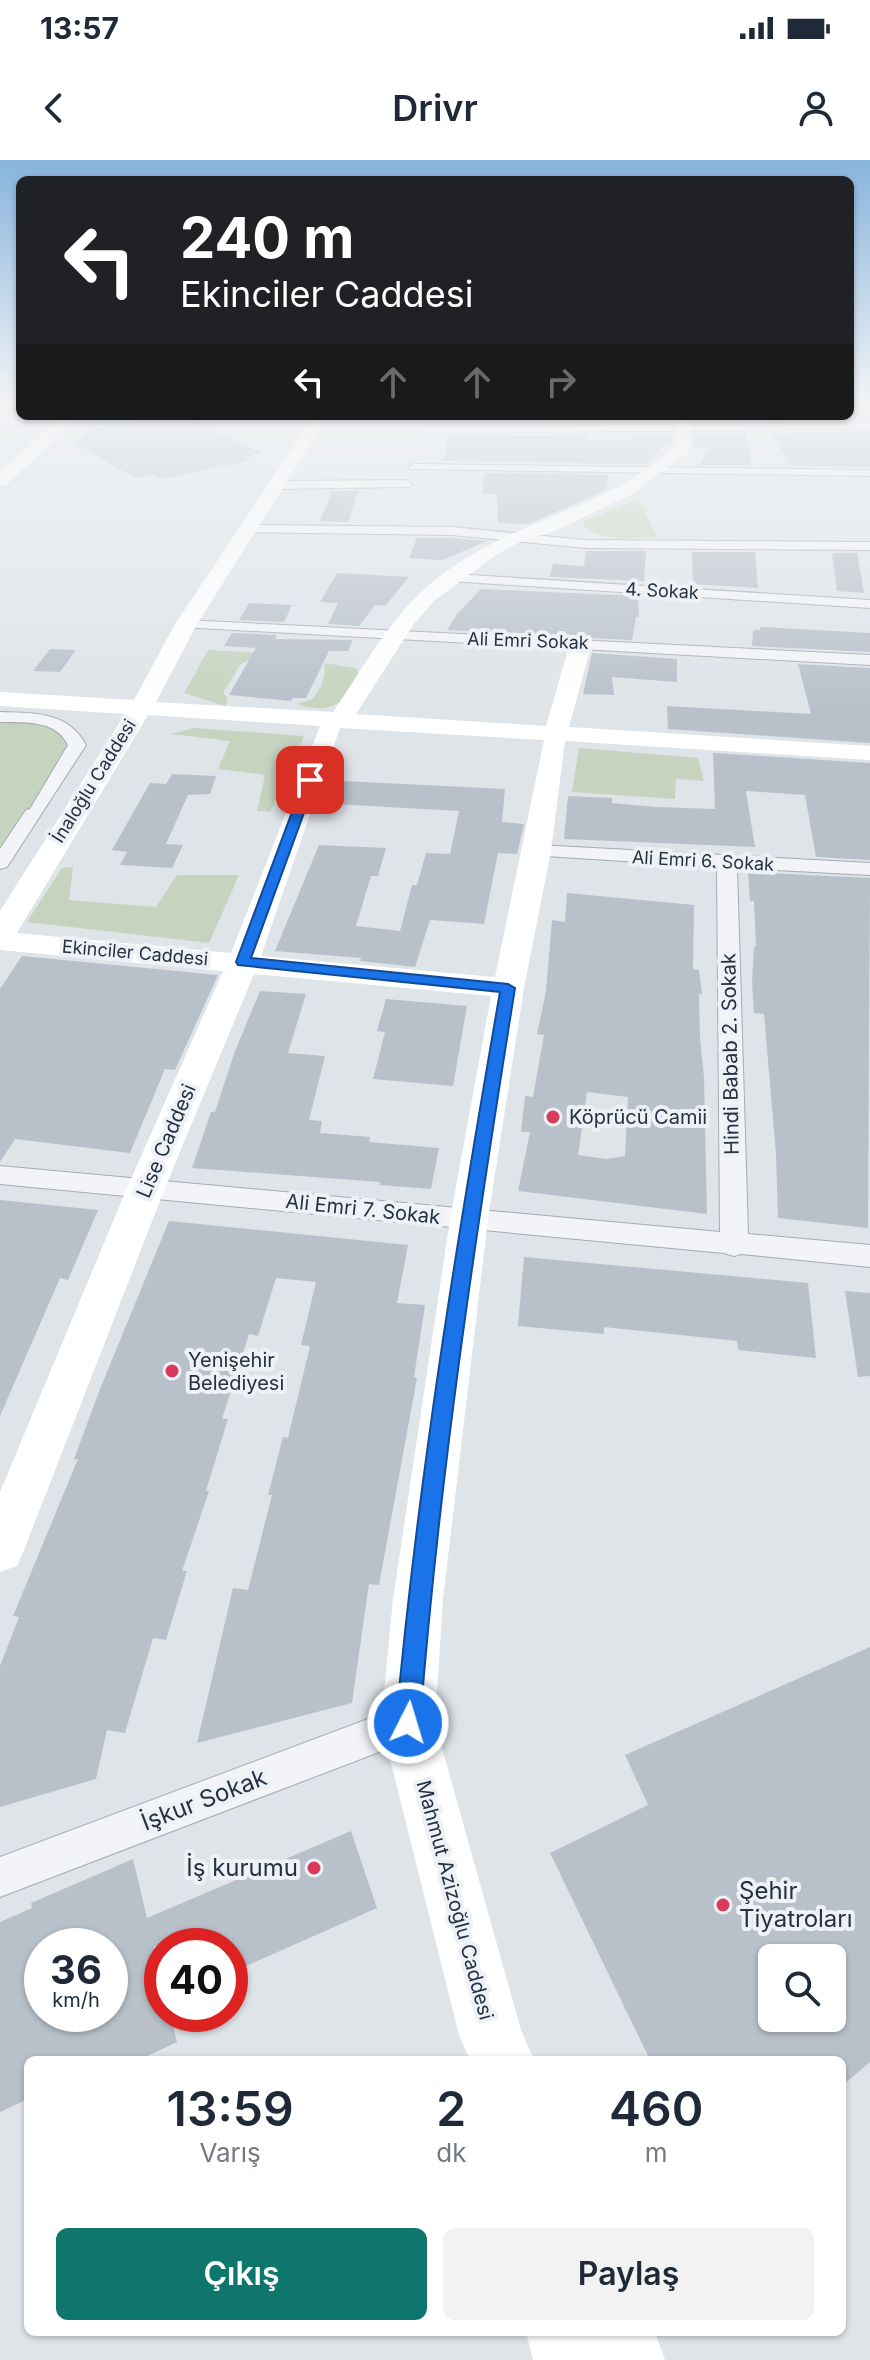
<!DOCTYPE html>
<html lang="tr">
<head>
<meta charset="utf-8">
<style>
	body { margin:0; font-family:Inter,sans-serif; background:#f2f2f3; color:#1f2937; height:100vh; display:flex; flex-direction:column; font-size:30px; white-space:nowrap }
	* { box-sizing:border-box; margin:0 }
	p { font-size:26px; color:#747a83 }
	.icon { flex:none; width:44px; height:44px; fill:none; stroke:currentColor; stroke-width:2; stroke-linecap:round; stroke-linejoin:round }
	.map { position:relative; flex:1; overflow:hidden }
	.sheet { position:absolute; left:24px; top:1896px; width:822px; height:280px; display:flex; flex-direction:column; background:#fff; border-radius:12px; box-shadow:0 2px 6px #0004 }
	.sheet>* { flex:none }
	.top-card { position:absolute; left:16px; top:16px; width:838px; height:244px; border-radius:12px; box-shadow:0 2px 6px #0004; background:#202124; color:#fff; overflow:hidden }
	.buttons { position:absolute; left:758px; top:1784px; display:grid; gap:16px }
	.buttons a { display:grid; place-items:center; width:88px; height:88px; border-radius:12px; background:#fff; box-shadow:0 2px 6px #0004; font-size:40px }
	.speed { position:absolute; left:24px; top:1768px; display:flex; gap:16px; font-size:40px; font-weight:700; text-align:center }
	.speed>* { display:grid; place-content:center; width:104px; height:104px; border-radius:50%; background:#fff; box-shadow:0 2px 6px #0004; line-height:1 }
	.speed small { font-size:20px; font-weight:400 }
	.speed .limit { border:12px solid #d22; background:#fff; color:#111 }
	.pin { position:absolute; display:grid; place-items:center; width:68px; height:68px; color:#fff; margin:-34px; border-radius:16px; box-shadow:0 4px 12px #0006 }
	.me { position:absolute; width:88px; margin:-44px; rotate:5deg; stroke-linejoin:round; filter:drop-shadow(0 0 6px #0008) }
	.turn { display:flex; align-items:center; gap:28px; height:168px; padding:0 32px; font-size:36px }
	.turn .icon { width:104px; height:104px; stroke-width:2.5 }
	.turn b { display:block; font-size:56px; line-height:68px }
	.lanes { display:flex; align-items:center; height:76px; padding:0 32px; background:#0003; justify-content:center; gap:40px; direction:ltr }
	.lanes .off { opacity:.35 }
	.eta { display:flex; justify-content:space-evenly; align-items:center; height:136px; text-align:center }
	.eta b { font-size:48px; font-weight:600; line-height:56px }
	.button { display:flex; gap:16px; margin-top:auto; padding:16px 32px }
	.button a { flex:1; height:92px; border-radius:12px; background:#0f766e; color:#fff; font-size:32px; font-weight:600; line-height:92px; text-align:center }
	.button a+a { background:#f2f2f3; color:#1f2937 }
	.status { display:flex; justify-content:space-between; align-items:center; height:56px; padding:0 40px; background:#fff; direction:ltr }
	.status svg { height:22px; fill:currentColor }
	header { display:flex; justify-content:space-between; align-items:center; height:104px; padding:0 32px; background:#fff; font-size:36px; font-weight:600 }
	.map>svg:first-child { display:block }
	.green { fill:#c6d4bf }
	.building { fill:#b8c0ca; fill-rule:evenodd }
	.lines { fill:none; stroke-linecap:round; stroke-linejoin:round }
	.street-casing { stroke:#a4abb4; stroke-width:2 }
	.primary-casing { stroke:#9da9b6; stroke-width:2 }
	.street { fill:#f2f4f7; fill-rule:evenodd }
	.secondary { fill:#fff; fill-rule:evenodd }
	.primary { fill:#fff; fill-rule:evenodd }
	.route { fill:#1a73e8; stroke:#114b97; stroke-width:2 }
	.poi-dot { fill:#d83a5c; stroke:#eef2f7; stroke-width:3 }
	.labels { text-anchor:middle; stroke-width:8; stroke-linejoin:round; paint-order:stroke }
	.far-street-label { font-size:18px; fill:#263242; stroke:#eef2f7 }
	.street-label { font-size:20px; fill:#263242; stroke:#eef2f7 }
	.poi-label { font-size:20px; fill:#263242; stroke:#eef2f7; text-anchor:start }
	.near-street-label { font-size:24px; fill:#263242; stroke:#eef2f7 }
	.near-poi-label { font-size:24px; fill:#263242; stroke:#eef2f7; text-anchor:end }
</style>
</head>
<body>
<div class="status"><b>13:57</b><svg viewBox="0 0 49 12"><path d="M0 12V9h3v3zM5 12V6h3v6zM10 12V3h3v9zM15 12V0h3v12zM26 1h20v11H26zM47 4h2v5h-2z"/></svg></div>
<header><svg class="icon" aria-label="back" viewBox="0 0 24 24"><path d="M15 5l-7 7 7 7"/></svg>Drivr<svg class="icon" aria-label="person" viewBox="0 0 24 24"><circle cx="12" cy="8" r="4"/><path d="M4 21q1-7 8-7t8 7"/></svg></header>
<div class="map">
<svg width="870" height="2200" viewBox="0 0 870 2200">
	<rect width="100%" height="100%" fill="#dfe4e9"/>
	<g class="green">
		<path d="M639,339L657,377C634,377 599,383 583,365L584,361Z"/>
		<path d="M208,490L264,493L241,504L223,533L228,538L225,546L184,533Z"/>
		<path d="M324,503L356,508L362,518C338,545 333,555 297,544L313,539C321,527 327,517 324,503Z"/>
		<path d="M0,560L51,563L73,584L0,693Z"/>
		<path d="M194,568L304,576L270,652L257,651L265,615L218,609L230,581L171,574Z"/>
		<path d="M579,588L698,598L704,621L676,619L675,639L572,632Z"/>
		<path d="M73,707L69,740L156,747L177,715H239L209,783L27,762L62,708Z"/>
	</g>
	<g class="building">
		<path d="M763,256H870V260L766,261Z"/>
		<path d="M156,258L161,261L192,260L262,293L245,297L252,300L172,317L160,319L153,315L135,318L72,282L85,280L79,276L90,274L85,271Z"/>
		<path d="M870,272V307L791,306L772,273Z"/>
		<path d="M745,273L752,305H699L709,288H693L694,274Z"/>
		<path d="M630,274H673V284L661,287L647,304L443,301L449,276L585,275L588,280H633Z"/>
		<path d="M485,313L609,315L606,330L528,364L498,363L497,334H482Z"/>
		<path d="M332,331H358L348,362L320,361Z"/>
		<path d="M417,378H452L487,381L442,400L409,398Z"/>
		<path d="M586,391H646L644,421L550,417L553,404L584,406Z"/>
		<path d="M692,392H755L758,428L693,424Z"/>
		<path d="M832,393H857L864,433L837,431Z"/>
		<path d="M337,413L409,417L385,446L375,445L359,466L328,464L338,443L320,442Z"/>
		<path d="M481,429L638,436L639,457H636L632,480L588,478L582,474L575,477L447,470L457,454Z"/>
		<path d="M249,443L292,445L284,462L239,460Z"/>
		<path d="M760,467L870,473V492L752,486L753,470H760Z"/>
		<path d="M232,473L277,475L275,479L353,480L348,491H329L306,538H293L291,541L229,535L256,488L224,486Z"/>
		<path d="M50,489L76,490L60,512L33,511Z"/>
		<path d="M592,493L677,499V522L612,517L614,535L583,534Z"/>
		<path d="M798,504L870,508V583L668,569L667,546L811,554Z"/>
		<path d="M713,593L870,603V700L816,697L805,635L746,631L755,687L564,679L568,636L612,638V643L656,647L715,649Z"/>
		<path d="M172,614L216,616L210,634L188,635L166,684L183,685L172,708L120,705L127,692L112,690L150,623L166,624Z"/>
		<path d="M342,621L505,629L502,662L524,664L517,694L498,693L484,764L430,760L415,807L360,801L361,798L275,791L319,685L386,688L378,716H371L356,766L400,771L412,725H417L426,693L450,694L459,651L334,644Z"/>
		<path d="M748,712L870,718L868,1068L778,1058L776,994L764,854L754,853L752,822L754,787H756L754,741H750Z"/>
		<path d="M567,733L694,745L693,809L699,810L702,834H699L700,877L704,917L707,1054L518,1031L530,972H521L525,936L533,937L544,875L537,874L546,831L552,760L565,762ZM587,932L628,937L625,996L606,999L578,995Z"/>
		<path d="M22,796L218,815L175,910L165,909L130,993L15,979L0,1002V829Z"/>
		<path d="M260,831L306,834L288,893L325,896L309,960L322,961L320,973L370,977L369,982L439,988L431,1029L379,1025L380,1022L192,1008L211,952H215L235,891Z"/>
		<path d="M386,839L467,846L453,926L373,919L385,872L377,871Z"/>
		<path d="M0,1040L98,1050L68,1120L60,1118L0,1256Z"/>
		<path d="M169,1061L408,1085L397,1143L425,1145L414,1217L417,1218L379,1425L369,1424L352,1543L197,1583L233,1428L248,1430L272,1335H268L283,1277L288,1278L310,1186L301,1185L316,1122L276,1118L258,1176L249,1174L222,1259H228L206,1331H209L182,1411H187L166,1480L153,1478L125,1573L107,1570L96,1619L0,1647V1506L19,1457L13,1456L78,1299H74L100,1229Z"/>
		<path d="M524,1097L808,1123L816,1198L738,1190L737,1181L604,1167V1174L518,1166Z"/>
		<path d="M845,1131L870,1133V1216L858,1217Z"/>
		<path d="M870,1487V1902L842,1926V1900H650L550,1693L648,1645L625,1595ZM772,1798H832V1858H772Z"/>
		<path d="M351,1671L377,1748L230,1813V1786H154L162,1821V1854H170L177,1882L139,1900H28V1939L0,1952V1762L32,1748L31,1743L133,1699L147,1758ZM42,1786H110V1854H42Z"/>
	</g>
	<g class="lines">
		<defs>
			<g id="street">
				<path d="M870,263V269L429,273L424,270L429,267Z"/>
				<path d="M414,304L870,310V316L410,309L408,307Z"/>
				<path d="M406,320L412,324L410,327L276,329L270,325L276,321Z"/>
				<path d="M249,365L452,367L586,380L870,382V390L586,388L452,375L244,372L243,369Z"/>
				<path d="M454,414L870,440V448L449,421V415Z"/>
				<path d="M186,460L870,495V505L181,467L179,464Z"/>
				<path d="M0,552C34,553 68,551 86,585L7,707L0,709V689L26,650L30,649L68,585C55,559 25,563 0,562Z"/>
				<path d="M537,685L870,703V715L737,708L748,1074L870,1085V1107L741,1094L734,1096L724,1093L0,1024V1006L720,1072L717,707L530,695L527,691L530,687Z"/>
				<path d="M408,1544L421,1550L427,1563L421,1576L0,1737V1697Z"/>
			</g>
			<path id="primary" d="M0,240H20V248L0,249Z"/>
		</defs>
		<use href="#street" class="street-casing"/>
		<use href="#primary" class="primary-casing"/>
		<use href="#street" class="street"/>
		<g class="secondary">
			<path d="M63,256H79L6,325L0,326V312Z"/>
			<path d="M314,256H331L324,263L197,464L156,542L333,552C360,513 384,468 419,434C474,380 549,362 616,328C637,317 657,300 676,286L677,256H691L690,291L632,334L555,371L520,382L496,395L435,440L413,465L356,554L546,566L570,483L581,477L592,483L569,567L870,586V600L565,581L551,691L524,828L488,1059L443,1439L435,1563L521,1870L534,1900H470L459,1875L381,1563L393,1439L450,1059L491,836L254,814L165,1028L24,1390L17,1406L0,1412V1332L127,1028L223,811L0,790V751L125,554L0,546V532L134,540L175,464ZM148,555L320,566L231,793L17,773ZM340,568L544,580L495,817L261,796Z"/>
			<path d="M526,2172H655L665,2200H533Z"/>
		</g>
		<use href="#primary" class="primary"/>
	</g>
	<linearGradient id="sky" x2="0" y2="1"><stop stop-color="#87b4dd"/><stop offset="0.44" stop-color="#f1f3f5"/><stop offset="1" stop-color="#f1f3f5" stop-opacity="0"/></linearGradient>
	<rect width="870" height="548" fill="url(#sky)"/>
	<path class="route" d="M310,617L316,620L251,798L508,824L515,828C476,1072 439,1317 420,1563L416,1572L408,1575L399,1572L396,1563C418,1318 458,1074 500,832L238,805L236,802L304,620Z"/>
	<g class="poi-dot">
		<circle cx="553" cy="957" r="8"/>
		<circle cx="172" cy="1211" r="8"/>
		<circle cx="314" cy="1708" r="8"/>
		<circle cx="723" cy="1745" r="8"/>
	</g>
	<g class="labels">
		<g class="far-street-label">
			<text transform="translate(662 431) rotate(3)" y="6">4. Sokak</text>
			<text transform="translate(528 481) rotate(2)" y="6">Ali Emri Sokak</text>
			<text transform="translate(94 621) rotate(-58)" y="6">İnaloğlu Caddesi</text>
			<text transform="translate(703 701) rotate(3)" y="6">Ali Emri 6. Sokak</text>
			<text transform="translate(135 793) rotate(5)" y="6">Ekinciler Caddesi</text>
		</g>
		<g class="street-label">
			<text transform="translate(730 894) rotate(-91)" y="7">Hindi Babab 2. Sokak</text>
			<text transform="translate(166 981) rotate(-67)" y="7">Lise Caddesi</text>
			<text transform="translate(363 1049) rotate(6)" y="7">Ali Emri 7. Sokak</text>
			<text transform="translate(455 1740) rotate(75)" y="7">Mahmut Azizoğlu Caddesi</text>
		</g>
		<g class="poi-label">
			<text x="569" y="964">Köprücü Camii</text>
			<text x="188" y="1207">Yenişehir<tspan x="188" dy="23">Belediyesi</tspan></text>
		</g>
		<g class="near-street-label">
			<text transform="translate(204 1640) rotate(-21)" y="8">İşkur Sokak</text>
		</g>
		<g class="near-poi-label">
			<text x="298" y="1716">İş kurumu</text>
			<text x="739" y="1739" text-anchor="start">Şehir<tspan x="739" dy="28">Tiyatroları</tspan></text>
		</g>
	</g>
</svg>
<div class="buttons">
<a><svg class="icon" aria-label="search" viewBox="0 0 24 24"><circle cx="10" cy="10" r="6"/><path d="M15 15l6 6"/></svg></a>
</div>
<div class="speed"><div>36<small>km/h</small></div><div class="limit">40</div></div>
<div class="pin" style="left:310px;top:620px;background:#d93025"><svg class="icon" aria-label="arrive" viewBox="0 0 24 24"><path d="M6 21V4h12l-3 4 3 4H6"/></svg></div>
<svg class="me" style="left:408px;top:1563px" viewBox="-20 -20 40 40"><circle r="17" fill="#1a73e8" stroke="#fff" stroke-width="3"/><path d="M0-11L8 9 0 5-8 9z" fill="#fff"/></svg>
<div class="top-card">
<div class="turn"><svg class="icon" aria-label="left" viewBox="0 0 24 24"><path d="M17 20v-9H6M10 6l-5 5 5 5"/></svg><div><b>240 m</b>Ekinciler Caddesi</div></div>
<div class="lanes"><svg class="icon" aria-label="left" viewBox="0 0 24 24"><path d="M17 20v-9H6M10 6l-5 5 5 5"/></svg><svg class="icon off" aria-label="ahead" viewBox="0 0 24 24"><path d="M12 20V5M6 11l6-6 6 6"/></svg><svg class="icon off" aria-label="ahead" viewBox="0 0 24 24"><path d="M12 20V5M6 11l6-6 6 6"/></svg><svg class="icon off" aria-label="right" viewBox="0 0 24 24"><path d="M7 20v-9h11M14 6l5 5-5 5"/></svg></div>
</div>
<section class="sheet">
<div class="eta">
<div><b>13:59</b><p>Varış</p></div>
<div><b>2</b><p>dk</p></div>
<div><b>460</b><p>m</p></div>
</div>
<div class="button"><a>Çıkış</a><a>Paylaş</a></div>
</section>
</div>
</body>
</html>
